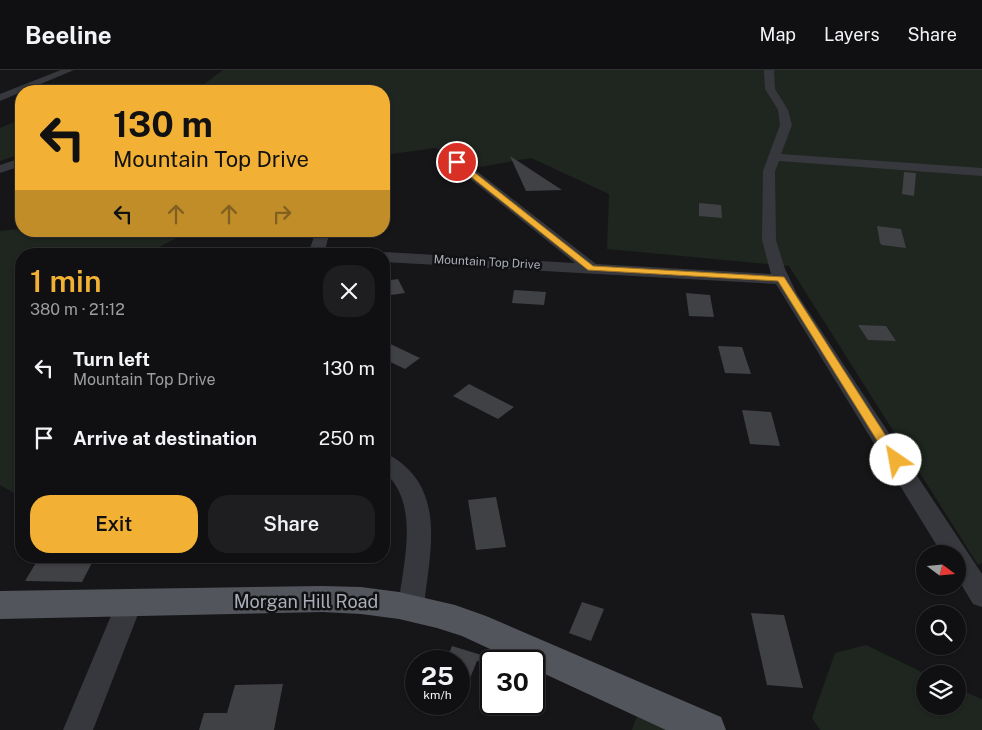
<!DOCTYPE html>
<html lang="en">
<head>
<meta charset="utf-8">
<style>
	body { margin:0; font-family:"Public Sans",sans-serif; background:#1e1e20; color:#f1f3f6; height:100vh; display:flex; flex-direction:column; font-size:19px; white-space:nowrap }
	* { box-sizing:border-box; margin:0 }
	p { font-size:16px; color:#9c9d9f }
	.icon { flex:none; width:28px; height:28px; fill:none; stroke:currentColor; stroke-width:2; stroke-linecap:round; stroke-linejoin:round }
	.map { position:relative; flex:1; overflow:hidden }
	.sheet { position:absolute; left:15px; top:178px; width:375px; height:315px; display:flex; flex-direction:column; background:#101012; border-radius:20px; box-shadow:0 1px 4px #0004,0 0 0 1px #303032 }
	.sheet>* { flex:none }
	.top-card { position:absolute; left:15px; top:15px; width:375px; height:152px; border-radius:20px; box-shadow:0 1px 4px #0004,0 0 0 1px #303032; background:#f2b134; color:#111; overflow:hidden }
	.needle { width:32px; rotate:106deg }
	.tools { position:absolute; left:916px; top:475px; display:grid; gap:10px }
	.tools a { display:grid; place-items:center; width:50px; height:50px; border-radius:50%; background:#101012; box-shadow:0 1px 4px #0004,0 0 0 1px #303032; font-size:25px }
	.speed { position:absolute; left:405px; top:580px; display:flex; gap:10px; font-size:25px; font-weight:700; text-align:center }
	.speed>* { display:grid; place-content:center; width:65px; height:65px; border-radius:50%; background:#101012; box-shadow:0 1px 4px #0004,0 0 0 1px #303032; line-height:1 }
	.speed small { font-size:12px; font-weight:400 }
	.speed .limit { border:2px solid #111; border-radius:8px; background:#fff; color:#111 }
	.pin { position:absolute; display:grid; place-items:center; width:42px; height:42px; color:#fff; margin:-21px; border:2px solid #fff; border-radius:50%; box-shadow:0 1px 5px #0007 }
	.me { position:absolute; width:55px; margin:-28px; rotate:327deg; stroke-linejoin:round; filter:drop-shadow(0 0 4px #0008) }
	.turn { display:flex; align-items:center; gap:18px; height:105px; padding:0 15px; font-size:22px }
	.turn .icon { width:65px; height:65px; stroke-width:2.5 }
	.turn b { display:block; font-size:35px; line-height:42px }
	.lanes { display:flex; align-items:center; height:48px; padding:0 15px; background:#0003; justify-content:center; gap:25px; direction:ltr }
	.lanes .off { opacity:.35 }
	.round { display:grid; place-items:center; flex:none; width:52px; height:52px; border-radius:20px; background:#1e1e20 }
	.head { display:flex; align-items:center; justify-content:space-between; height:85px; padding:0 15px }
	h1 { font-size:30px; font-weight:600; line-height:38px; color:#f2b134 }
	.action { display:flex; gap:10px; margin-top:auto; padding:10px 15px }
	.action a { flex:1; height:58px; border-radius:20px; background:#f2b134; color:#111; font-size:20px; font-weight:600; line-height:58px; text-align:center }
	.action a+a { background:#1e1e20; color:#f1f3f6 }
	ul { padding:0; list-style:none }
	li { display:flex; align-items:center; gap:15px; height:70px; padding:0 15px }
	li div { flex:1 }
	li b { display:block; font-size:19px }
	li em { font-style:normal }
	header { display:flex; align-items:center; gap:30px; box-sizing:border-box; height:70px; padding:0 25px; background:#101012; border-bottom:1px solid #303032 }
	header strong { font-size:24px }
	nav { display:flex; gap:28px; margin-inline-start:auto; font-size:18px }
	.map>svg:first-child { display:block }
	.green { fill:#1e261f }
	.building { fill:#404145 }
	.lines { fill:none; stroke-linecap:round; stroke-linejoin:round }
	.minor { fill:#37383d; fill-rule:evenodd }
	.major { fill:#53555c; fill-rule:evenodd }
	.route { fill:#f2b134; stroke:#9d7322 }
	.labels { text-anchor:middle; stroke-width:5; stroke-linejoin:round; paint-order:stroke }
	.far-street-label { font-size:12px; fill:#a8adb8; stroke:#111113 }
	.near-street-label { font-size:18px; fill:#a8adb8; stroke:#111113 }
</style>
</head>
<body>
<header>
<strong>Beeline</strong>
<nav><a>Map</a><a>Layers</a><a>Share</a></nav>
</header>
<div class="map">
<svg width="982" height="660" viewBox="0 0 982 660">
	<rect width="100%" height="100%" fill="#161618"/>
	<g class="green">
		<path d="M223,0H982V493L978,495L789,196L607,179L609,124L531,88L480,97L435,78L384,85V21H195Z"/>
		<path d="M21,49V84L0,91V58Z"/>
		<path d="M21,159V161H190L146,184H21V427L0,415V161Z"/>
		<path d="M866,575L926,604L925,636H958V619L982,629V660H820L812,648L835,583Z"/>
		<path d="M637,646L670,660H632Z"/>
	</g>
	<g class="building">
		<path d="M510,86L562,120L526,121Z"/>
		<path d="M904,102L916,103L914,126L902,124Z"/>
		<path d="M699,133L721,135L722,148L699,146Z"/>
		<path d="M877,156L901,159L906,178L882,175L880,173Z"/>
		<path d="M398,209L405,223L384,226V211Z"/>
		<path d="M514,220L546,222L544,235L512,233Z"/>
		<path d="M686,223L710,225L714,247L689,246Z"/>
		<path d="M858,255L886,256L896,271L868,270Z"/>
		<path d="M384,271L420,288L405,299L384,289Z"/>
		<path d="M718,276L742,277L751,304L725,303Z"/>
		<path d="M469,314L514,337L498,349L453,326Z"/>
		<path d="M742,340L771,342L780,376L750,374Z"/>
		<path d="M496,427L506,477L476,480L468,430Z"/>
		<path d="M40,486L95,487L82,512L25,511Z"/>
		<path d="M582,532L604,539L591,571L569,563Z"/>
		<path d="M751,543L784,545L803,618L767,615Z"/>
		<path d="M452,576L491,588L490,591H477L459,635V591H446Z"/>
		<path d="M283,614L274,660H199L204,643H227L235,615Z"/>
	</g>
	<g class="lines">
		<g class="minor">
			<path d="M61,0H74L0,31V24Z"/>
			<path d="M764,0H774L775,19L788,40L792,55L781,84L982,98V106L779,91L775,101L776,170L785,199L797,224L982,504V537L973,534L958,509V484H942L776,214L384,192V184H379L384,182L575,193L453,95L451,92L453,89H461L596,194L771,204L762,170L763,101L780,55L778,40L765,19Z"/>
			<path d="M21,88V96L0,103V95Z"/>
			<path d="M316,161H330L324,184H308Z"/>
			<path d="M384,384C394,386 402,393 409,400C444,436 428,493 424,537L420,545L411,548L402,545L398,537C403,495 421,433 384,402Z"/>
			<path d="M129,523L138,526L142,534L93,660H63L116,534L120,526Z"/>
		</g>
		<path class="major" d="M322,516L361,517L399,522L455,535L486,546L721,647L726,660H666L534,599V591H516L462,566L437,558L399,549L361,544L322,542L0,549V521Z"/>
	</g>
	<path class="route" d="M455,91H460L593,196L784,207L900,388L902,390L900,393H891L778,211L588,200L455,94Z"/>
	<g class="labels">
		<g class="far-street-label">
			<text transform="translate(487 192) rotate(3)" y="4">Mountain Top Drive</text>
		</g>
		<g class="near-street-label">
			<text x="306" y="538">Morgan Hill Road</text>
		</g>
	</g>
</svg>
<div class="tools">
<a><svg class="needle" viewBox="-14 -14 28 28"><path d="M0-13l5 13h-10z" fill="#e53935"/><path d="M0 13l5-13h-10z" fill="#9c9d9f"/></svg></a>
<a><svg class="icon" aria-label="search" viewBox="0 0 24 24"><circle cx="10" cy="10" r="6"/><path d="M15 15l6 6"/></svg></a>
<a><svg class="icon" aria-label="layers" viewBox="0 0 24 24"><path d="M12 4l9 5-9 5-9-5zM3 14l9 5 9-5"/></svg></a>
</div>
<div class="speed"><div>25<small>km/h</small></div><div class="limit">30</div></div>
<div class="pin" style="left:457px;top:92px;background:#d93025"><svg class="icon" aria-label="arrive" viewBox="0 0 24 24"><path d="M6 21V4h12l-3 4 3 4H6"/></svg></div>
<svg class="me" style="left:896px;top:390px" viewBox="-20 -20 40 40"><circle r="19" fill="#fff"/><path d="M0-13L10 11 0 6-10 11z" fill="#f2b134"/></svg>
<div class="top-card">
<div class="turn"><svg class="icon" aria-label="left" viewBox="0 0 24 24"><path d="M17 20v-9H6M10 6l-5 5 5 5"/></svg><div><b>130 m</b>Mountain Top Drive</div></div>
<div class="lanes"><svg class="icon" aria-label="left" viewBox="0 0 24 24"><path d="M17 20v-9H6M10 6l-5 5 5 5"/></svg><svg class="icon off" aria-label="ahead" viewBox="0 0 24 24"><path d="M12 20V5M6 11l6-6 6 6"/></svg><svg class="icon off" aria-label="ahead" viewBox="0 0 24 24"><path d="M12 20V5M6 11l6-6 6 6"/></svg><svg class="icon off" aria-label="right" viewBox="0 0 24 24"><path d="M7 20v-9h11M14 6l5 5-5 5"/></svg></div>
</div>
<section class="sheet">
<div class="head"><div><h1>1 min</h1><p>380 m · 21:12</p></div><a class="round"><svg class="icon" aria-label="close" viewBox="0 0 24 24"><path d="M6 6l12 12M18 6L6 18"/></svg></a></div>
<ul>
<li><svg class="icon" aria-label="left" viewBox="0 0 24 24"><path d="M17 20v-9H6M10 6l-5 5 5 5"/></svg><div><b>Turn left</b><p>Mountain Top Drive</p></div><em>130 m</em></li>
<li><svg class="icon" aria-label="arrive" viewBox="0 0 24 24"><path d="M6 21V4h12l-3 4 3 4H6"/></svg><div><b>Arrive at destination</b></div><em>250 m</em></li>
</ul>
<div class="action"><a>Exit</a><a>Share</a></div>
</section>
</div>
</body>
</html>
